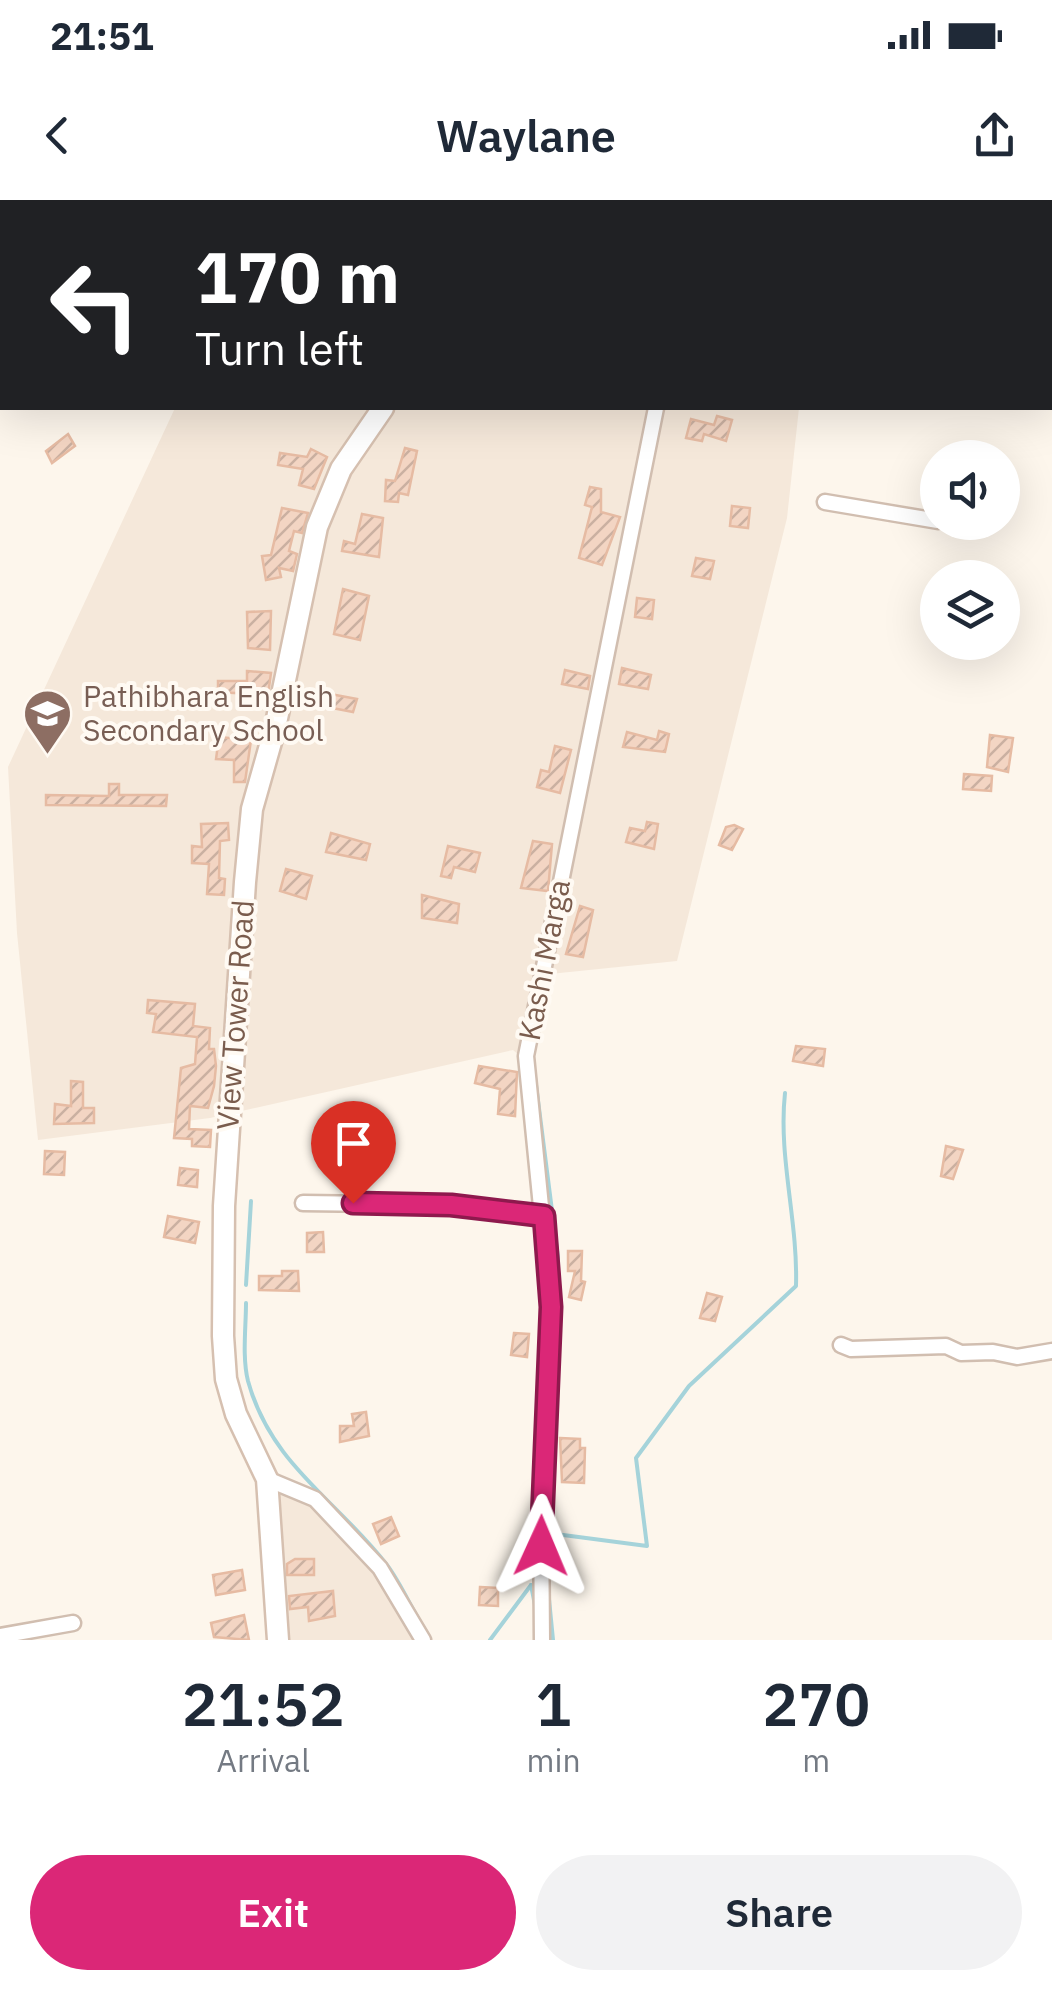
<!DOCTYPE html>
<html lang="en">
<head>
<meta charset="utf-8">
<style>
	body { margin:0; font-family:"IBM Plex Sans",sans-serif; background:#f2f2f3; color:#1f2937; height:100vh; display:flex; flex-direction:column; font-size:38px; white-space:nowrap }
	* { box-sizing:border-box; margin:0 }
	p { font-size:32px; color:#747a83 }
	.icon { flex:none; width:55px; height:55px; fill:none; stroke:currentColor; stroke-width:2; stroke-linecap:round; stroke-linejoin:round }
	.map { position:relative; height:1440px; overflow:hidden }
	.details { display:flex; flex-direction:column; background:#fff; flex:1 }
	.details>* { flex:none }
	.hud { position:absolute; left:0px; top:0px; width:1052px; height:210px; box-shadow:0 10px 40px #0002; background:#202124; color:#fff; overflow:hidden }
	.buttons { position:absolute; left:920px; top:240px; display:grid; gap:20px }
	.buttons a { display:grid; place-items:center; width:100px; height:100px; border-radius:50%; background:#fff; box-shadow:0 10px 40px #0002; font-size:50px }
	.pin { position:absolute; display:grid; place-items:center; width:85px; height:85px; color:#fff; margin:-102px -42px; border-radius:50% 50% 50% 0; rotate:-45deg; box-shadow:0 0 10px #0007 }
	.pin .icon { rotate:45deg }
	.me { position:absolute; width:110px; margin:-55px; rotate:1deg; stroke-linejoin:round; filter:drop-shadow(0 0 8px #0008) }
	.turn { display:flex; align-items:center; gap:35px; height:210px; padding:0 30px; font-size:45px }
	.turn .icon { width:130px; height:130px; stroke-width:2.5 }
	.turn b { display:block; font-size:70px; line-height:85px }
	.eta { display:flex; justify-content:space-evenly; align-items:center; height:170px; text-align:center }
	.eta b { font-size:60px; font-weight:600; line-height:70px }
	.cta { display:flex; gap:20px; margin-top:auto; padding:20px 30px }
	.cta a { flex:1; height:115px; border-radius:60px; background:#db2777; color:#fff; font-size:40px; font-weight:600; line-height:115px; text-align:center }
	.cta a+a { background:#f2f2f3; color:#1f2937 }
	.status { display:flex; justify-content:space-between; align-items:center; height:70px; padding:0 50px; background:#fff; direction:ltr }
	.status svg { height:28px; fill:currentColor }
	header { display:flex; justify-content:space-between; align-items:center; height:130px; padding:0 30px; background:#fff; font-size:45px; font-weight:600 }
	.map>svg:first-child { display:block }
	.residential { fill:#f5e8da }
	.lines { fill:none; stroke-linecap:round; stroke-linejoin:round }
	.stream { stroke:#a5d3da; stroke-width:4 }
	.building { fill:url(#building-hatch); stroke:#e6bba3; stroke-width:2.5 }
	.street-casing { stroke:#d1beb0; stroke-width:19 }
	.secondary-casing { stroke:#d6c0b0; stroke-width:25 }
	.highway-casing { stroke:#dad1cd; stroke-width:30 }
	.street { stroke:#fff; stroke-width:14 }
	.secondary { stroke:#fff; stroke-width:20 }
	.highway { stroke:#f7b7a3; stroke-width:25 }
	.route-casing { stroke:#8e194d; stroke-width:25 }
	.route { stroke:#db2777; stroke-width:18 }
	.labels { text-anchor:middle; stroke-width:8; stroke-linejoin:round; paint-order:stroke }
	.education-label { font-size:30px; fill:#785e54; stroke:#fffaf3; text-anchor:start }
	.street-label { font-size:30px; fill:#7a5c4d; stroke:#fffaf3 }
</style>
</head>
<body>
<div class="status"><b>21:51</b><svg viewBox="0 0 49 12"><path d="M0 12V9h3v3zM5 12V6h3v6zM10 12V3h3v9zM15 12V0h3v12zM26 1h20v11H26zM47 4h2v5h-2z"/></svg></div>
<header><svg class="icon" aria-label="back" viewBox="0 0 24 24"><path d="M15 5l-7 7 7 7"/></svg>Waylane<svg class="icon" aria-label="share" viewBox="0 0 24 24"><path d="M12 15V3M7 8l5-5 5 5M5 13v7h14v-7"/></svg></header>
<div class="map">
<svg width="1052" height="1440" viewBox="0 0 1052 1440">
	<defs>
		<pattern id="building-hatch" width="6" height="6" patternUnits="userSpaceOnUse" patternTransform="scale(2.5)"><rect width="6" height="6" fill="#f3d5c3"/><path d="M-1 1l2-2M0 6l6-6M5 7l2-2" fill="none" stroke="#cab0a1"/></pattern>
	</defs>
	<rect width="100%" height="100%" fill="#fdf6ec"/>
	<g class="residential">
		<path d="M509,0H898L497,2Z"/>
		<path d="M175,208H799L787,318L677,761L550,774L530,865L513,850L210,918L38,940L17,733L8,567Z"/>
		<path d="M274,1288L315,1299L380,1368L423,1440H289Z"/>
	</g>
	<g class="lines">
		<g class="stream">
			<path d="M534,869L558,1058L557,1098"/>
			<path d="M246,1085L251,1001"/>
			<path d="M246,1103C246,1127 242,1157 248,1181C271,1265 337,1300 387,1365C399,1381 408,1401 418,1418"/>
			<path d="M548,1333L647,1346L636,1258L689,1186L796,1086C798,1020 778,957 785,893"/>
			<path d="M531,1385L535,1405"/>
			<path d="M548,1389L553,1440"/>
			<path d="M490,1440L531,1385"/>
		</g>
	</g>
	<g class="building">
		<path d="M717,216L732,220L726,241L704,234L702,241L686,238L691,219L714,225Z"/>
		<path d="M68,234L75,246L52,263L46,251Z"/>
		<path d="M405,248L417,251L408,295L399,293L398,302L385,301L386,280L395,281Z"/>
		<path d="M311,249L327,257L314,289L299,285L303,269L278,265L280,253L307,257Z"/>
		<path d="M590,287L601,289V312L620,317L602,365L579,358L592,307L585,305Z"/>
		<path d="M732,306L750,308L748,328L730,326Z"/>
		<path d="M282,308L308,313L302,333L294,331L289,351L297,354L293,371L279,368L281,377L266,380L262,356L271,355Z"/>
		<path d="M362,314L383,318L379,357L342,351L344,341L355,344Z"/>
		<path d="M696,358L714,361L710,379L692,376Z"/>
		<path d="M343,389L369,396L360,440L334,434Z"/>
		<path d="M637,398L654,400L652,419L635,417Z"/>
		<path d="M271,411L270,450L248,448L247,412Z"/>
		<path d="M622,468L651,475L648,489L619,484Z"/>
		<path d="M565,470L590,476L588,489L562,484Z"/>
		<path d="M247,471L271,473L268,495L218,492V481H247Z"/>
		<path d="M325,493L357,499L353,512L322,506Z"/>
		<path d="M659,531L669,534L665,552L623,547L627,532L657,540Z"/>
		<path d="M990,535L1013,538L1008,572L987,567Z"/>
		<path d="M219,537L251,540L245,582H234V560L216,559Z"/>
		<path d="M555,546L571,550L560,593L537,587L541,570L549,572Z"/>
		<path d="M964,574L992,576L991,591L963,589Z"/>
		<path d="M109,584H119V595H167L166,606L46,605V595L109,596Z"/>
		<path d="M647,622L658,624L654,649L626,642L630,628L645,631Z"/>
		<path d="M228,623L229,640L220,641L219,678L225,679L224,695L207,694L209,664L192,663V646L202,647L201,624Z"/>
		<path d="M734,625L743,629L732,650L719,645L726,627Z"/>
		<path d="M331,633L370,644L366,660L326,652Z"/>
		<path d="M533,641L552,644L548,691L521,688Z"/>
		<path d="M448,646L480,653L475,672L454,667L451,678L441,676Z"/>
		<path d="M286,669L312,676L306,699L280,691Z"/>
		<path d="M422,695L459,704L457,723L422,718Z"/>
		<path d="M580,706L593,710L583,757L566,754Z"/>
		<path d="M148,800L195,804L193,826L210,828L209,849H214L216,866L214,886L208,908L190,906L189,929L211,930L210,947L192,946V939L174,938L181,868L195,864L197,837L153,832L156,814L147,813Z"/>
		<path d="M796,846L825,849L823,866L793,861Z"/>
		<path d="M479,866L517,872L515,916L498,914L500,889L475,883Z"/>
		<path d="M71,881L83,882V908H94V923L54,924L55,904L71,906Z"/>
		<path d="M946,946L963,950L953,979L941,976Z"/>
		<path d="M45,951L65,952L64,975L44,974Z"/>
		<path d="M180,968L198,970L197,987L178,985Z"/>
		<path d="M168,1016L199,1022L195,1043L164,1037Z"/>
		<path d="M323,1032L324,1052H307V1033Z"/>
		<path d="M568,1051H582L581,1081L585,1082L581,1100L569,1097L575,1071H568Z"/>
		<path d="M282,1071H298L299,1091L259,1090V1076H282Z"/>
		<path d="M707,1093L722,1097L715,1121L700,1118Z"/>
		<path d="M514,1133L529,1134L527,1157L511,1155Z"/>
		<path d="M366,1212L369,1236L340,1242V1226H354L352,1214Z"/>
		<path d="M560,1238L580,1239V1248H585L584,1283L562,1282Z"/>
		<path d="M391,1317L399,1336L381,1344L373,1324Z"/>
		<path d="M295,1359H314V1375H287V1364Z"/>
		<path d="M242,1370L245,1390L216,1395L213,1375Z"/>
		<path d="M480,1387L498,1388V1406L479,1405Z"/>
		<path d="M333,1391L335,1416L309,1421L308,1407L290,1409L289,1396Z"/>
		<path d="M244,1415L249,1440L214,1437L211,1423Z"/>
	</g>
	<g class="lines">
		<defs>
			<g id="street">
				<path d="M681,2V0"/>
				<path d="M825,302L938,321"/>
				<path d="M303,1003L451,1005L544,1016"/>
				<path d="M841,1145L851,1149L946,1146L961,1153L993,1152L1017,1157L1052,1151"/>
				<path d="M267,1279L315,1299L380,1368L423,1440"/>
				<path d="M0,1436L73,1423"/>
				<path d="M542,1440L541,1314L551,1107L526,856L656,208"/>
			</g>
			<g id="secondary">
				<path d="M535,2L537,0"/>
				<path d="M278,1440L267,1279L236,1214L226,1179L223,1136L224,1006L245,682L252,609L275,528L317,327L341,269L383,208"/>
			</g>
			<g id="highway">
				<path d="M316,2L331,0"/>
				<path d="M0,58L2,57"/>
			</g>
		</defs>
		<use href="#street" class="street-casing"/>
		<use href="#secondary" class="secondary-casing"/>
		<use href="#highway" class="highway-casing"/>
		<use href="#street" class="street"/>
		<use href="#secondary" class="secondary"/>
		<use href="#highway" class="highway"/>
	</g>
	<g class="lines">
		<defs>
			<path id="route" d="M353,1003L451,1005L544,1016L551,1107L541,1346"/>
		</defs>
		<use href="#route" class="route-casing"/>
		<use href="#route" class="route"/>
	</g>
	<defs>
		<symbol id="school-pin" viewBox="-11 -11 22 30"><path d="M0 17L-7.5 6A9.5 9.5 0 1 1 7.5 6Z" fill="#8d6e63" stroke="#fffaf3"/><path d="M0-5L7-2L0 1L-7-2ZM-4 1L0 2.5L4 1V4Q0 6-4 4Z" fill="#fff"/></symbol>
	</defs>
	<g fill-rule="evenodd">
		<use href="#school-pin" x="20" y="486" width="55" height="75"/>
	</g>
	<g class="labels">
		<g class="education-label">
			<text x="83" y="507">Pathibhara English<tspan x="83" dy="34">Secondary School</tspan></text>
		</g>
		<g class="street-label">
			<text transform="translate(545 760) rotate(-79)" y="10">Kashi Marga</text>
			<text transform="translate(236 815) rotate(-86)" y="10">View Tower Road</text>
		</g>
	</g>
</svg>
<div class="buttons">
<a><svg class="icon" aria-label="sound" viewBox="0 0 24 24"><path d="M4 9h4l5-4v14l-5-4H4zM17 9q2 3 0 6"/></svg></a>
<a><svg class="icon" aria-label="layers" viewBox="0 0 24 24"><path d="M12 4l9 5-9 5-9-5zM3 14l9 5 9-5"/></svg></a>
</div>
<div class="pin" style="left:353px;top:1003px;background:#d93025"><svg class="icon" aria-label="arrive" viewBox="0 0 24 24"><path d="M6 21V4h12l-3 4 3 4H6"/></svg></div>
<svg class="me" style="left:541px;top:1346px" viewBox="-20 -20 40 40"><path d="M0-17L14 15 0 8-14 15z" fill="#db2777" stroke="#fff" stroke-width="4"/></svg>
<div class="hud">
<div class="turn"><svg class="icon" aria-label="left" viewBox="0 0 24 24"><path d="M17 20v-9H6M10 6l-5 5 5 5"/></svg><div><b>170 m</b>Turn left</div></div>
</div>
</div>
<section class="details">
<div class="eta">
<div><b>21:52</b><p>Arrival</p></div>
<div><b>1</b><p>min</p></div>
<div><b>270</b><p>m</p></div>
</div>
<div class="cta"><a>Exit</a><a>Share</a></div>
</section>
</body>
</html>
